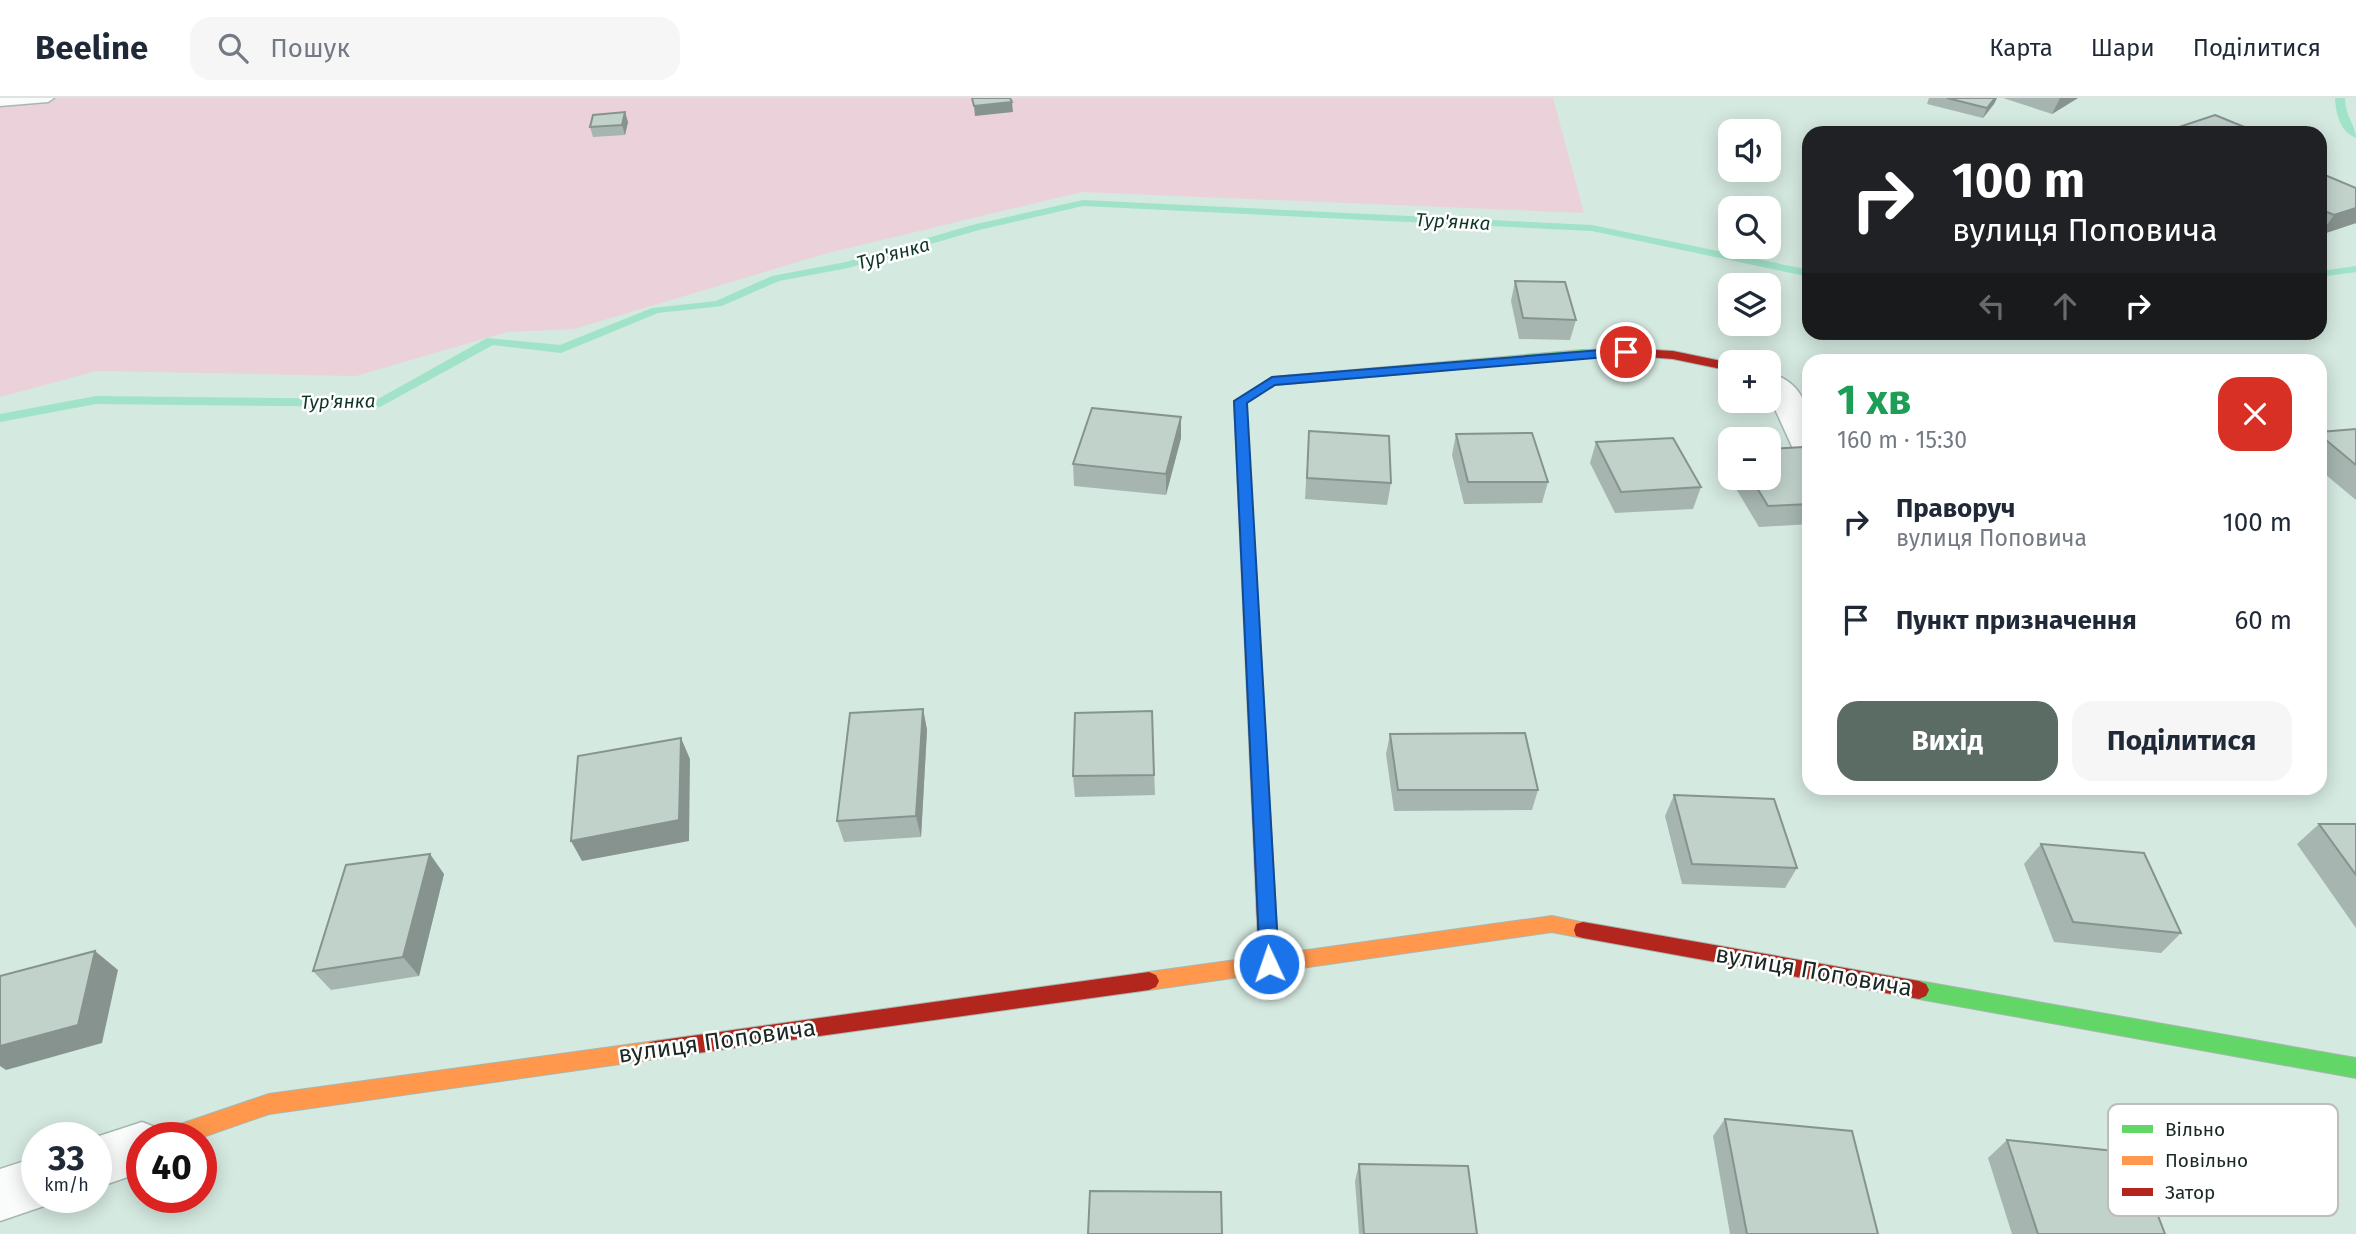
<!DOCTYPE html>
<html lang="uk">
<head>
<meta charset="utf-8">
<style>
	body { margin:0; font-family:"Fira Sans",sans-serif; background:#f6f6f7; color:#1f2937; height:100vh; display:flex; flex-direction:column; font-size:26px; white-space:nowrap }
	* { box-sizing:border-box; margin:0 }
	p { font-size:23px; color:#747a83 }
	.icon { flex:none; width:38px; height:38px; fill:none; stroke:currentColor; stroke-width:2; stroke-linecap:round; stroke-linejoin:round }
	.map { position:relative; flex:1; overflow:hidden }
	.drawer { position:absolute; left:1802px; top:256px; width:525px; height:441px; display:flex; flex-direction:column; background:#fff; border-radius:21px; box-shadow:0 4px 18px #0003 }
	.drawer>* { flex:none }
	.hud { position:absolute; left:1802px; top:28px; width:525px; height:214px; border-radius:21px; box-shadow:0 4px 18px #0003; background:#202124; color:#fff; overflow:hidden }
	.buttons { position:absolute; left:1718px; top:21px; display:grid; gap:14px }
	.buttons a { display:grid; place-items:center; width:63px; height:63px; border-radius:14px; background:#fff; box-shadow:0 4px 18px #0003; font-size:35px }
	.speed { position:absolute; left:21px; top:1024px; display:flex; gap:14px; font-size:35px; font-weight:700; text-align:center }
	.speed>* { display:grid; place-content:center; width:91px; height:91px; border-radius:50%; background:#fff; box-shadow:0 4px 18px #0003; line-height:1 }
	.speed small { font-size:18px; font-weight:400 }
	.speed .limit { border:10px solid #d22; background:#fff; color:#111 }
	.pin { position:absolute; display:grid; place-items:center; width:60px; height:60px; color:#fff; margin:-30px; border:4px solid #fff; border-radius:50%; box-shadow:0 2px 7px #0007 }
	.me { position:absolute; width:77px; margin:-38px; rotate:357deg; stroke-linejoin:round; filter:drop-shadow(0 0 5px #0008) }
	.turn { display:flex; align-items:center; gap:24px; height:147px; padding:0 35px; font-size:32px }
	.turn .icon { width:91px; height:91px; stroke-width:2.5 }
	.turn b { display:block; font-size:49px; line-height:60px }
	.lanes { display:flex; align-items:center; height:66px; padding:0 35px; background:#0003; justify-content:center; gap:35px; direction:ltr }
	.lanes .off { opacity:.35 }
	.round { display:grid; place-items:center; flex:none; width:74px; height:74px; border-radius:21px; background:#f6f6f7 }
	.headline { display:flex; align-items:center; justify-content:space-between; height:119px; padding:0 35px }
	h1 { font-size:42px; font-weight:700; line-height:52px; color:#1e9e55 }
	.button { display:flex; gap:14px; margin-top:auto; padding:14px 35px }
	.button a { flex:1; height:80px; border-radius:21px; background:#5b6c65; color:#fff; font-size:28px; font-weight:700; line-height:80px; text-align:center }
	.button a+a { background:#f6f6f7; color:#1f2937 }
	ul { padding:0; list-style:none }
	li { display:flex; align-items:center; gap:21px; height:98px; padding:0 35px }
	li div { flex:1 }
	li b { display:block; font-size:26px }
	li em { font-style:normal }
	header { display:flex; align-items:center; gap:42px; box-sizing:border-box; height:98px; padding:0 35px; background:#fff; border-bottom:2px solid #e0e1e3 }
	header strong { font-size:33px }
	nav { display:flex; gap:38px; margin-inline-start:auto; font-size:24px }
	.search { width:490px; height:63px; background:#f6f6f7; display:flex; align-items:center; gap:18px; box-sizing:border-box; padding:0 24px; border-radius:21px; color:#747a83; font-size:26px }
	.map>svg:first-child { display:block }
	.green { fill:#ebd2da }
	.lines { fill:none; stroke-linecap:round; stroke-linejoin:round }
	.stream { fill:#a0e3c8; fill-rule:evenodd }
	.lane-casing { stroke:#a7b7b0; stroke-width:3 }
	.street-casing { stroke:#a7b7b0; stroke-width:3 }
	.fast-casing { stroke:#a7b7b0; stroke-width:2 }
	.slow-casing { stroke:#a7b7b0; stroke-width:2 }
	.jam-casing { stroke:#a7b7b0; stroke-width:2 }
	.lane { fill:#f9fcfa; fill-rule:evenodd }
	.street { fill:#f9fcfa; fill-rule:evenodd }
	.fast { fill:#63d668; fill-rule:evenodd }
	.slow { fill:#ff974d; fill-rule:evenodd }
	.jam { fill:#b3261e; fill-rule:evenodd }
	.wall { fill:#a6b5af }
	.shaded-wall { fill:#87938e }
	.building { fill:#c1d2cb; stroke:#87938e; stroke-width:2 }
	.route { fill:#1a73e8; stroke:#114b97; stroke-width:2 }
	.labels { text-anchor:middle; stroke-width:5; stroke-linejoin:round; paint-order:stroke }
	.far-water-label { font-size:19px; font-style:italic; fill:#0e3628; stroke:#fff }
	.near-street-label { font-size:24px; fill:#1a2923; stroke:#fff }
	.key { fill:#fff; stroke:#babfbd; stroke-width:2 }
	.key-label { font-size:19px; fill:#1a2923 }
</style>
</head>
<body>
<header>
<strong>Beeline</strong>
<div class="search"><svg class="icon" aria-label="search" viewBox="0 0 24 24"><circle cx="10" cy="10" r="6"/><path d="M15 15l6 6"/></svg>Пошук</div>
<nav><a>Карта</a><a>Шари</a><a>Поділитися</a></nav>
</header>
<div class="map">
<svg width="2356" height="1136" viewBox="0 0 2356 1136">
	<rect width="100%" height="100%" fill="#d4e9e0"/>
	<path class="green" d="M0,0H1553L1584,115L1082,94L828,155L574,231L507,234L356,278L97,273L0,299Z"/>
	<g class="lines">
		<g class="stream">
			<path d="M2335,0H2345C2345,18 2356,28 2356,40C2340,33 2336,17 2335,0Z"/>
			<path d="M1083,102L1592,127L1810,172V179L1592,133L1083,108L979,132L848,170L779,183L722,208L658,215L561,255L493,247L380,309L96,306L0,324V316L96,298L378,301L487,240L560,247L652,210L716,203L772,178L846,164L972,127Z"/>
			<path d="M2356,168V174L2320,179V173Z"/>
		</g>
		<defs>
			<path id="lane" d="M0,0H54L48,4L0,8Z"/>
			<g id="street">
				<path d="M1769,275C1813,286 1810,327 1810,363L1798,360L1794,353L1769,298Z"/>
				<path d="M142,1024L160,1031L164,1040H142V1074L96,1090V1040H93Z"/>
				<path d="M37,1059V1099H57L56,1104L0,1123V1071Z"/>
			</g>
			<g id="fast">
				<path d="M1638,251L1642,252V258L1583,260L1275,287L1256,297L1250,293L1272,279L1583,252Z"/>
				<path d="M1919,883L2356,960V980L1919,901L1912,898L1909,892L1912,886Z"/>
			</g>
			<g id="slow">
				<path d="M1552,818L1590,826L1592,832L1590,838L1583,840L1552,834L1149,892L1142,889L1139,883L1142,877L1149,874Z"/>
				<path d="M655,943L662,945L665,952L662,959L655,961L269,1016L200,1040H159L162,1033L169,1030L269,996Z"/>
			</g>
			<g id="jam">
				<path d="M1638,251L1673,253L1731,265V273L1673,261L1634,258V252Z"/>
				<path d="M1256,289L1262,293L1246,304L1279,866L1276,872L1269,874L1262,872L1259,866L1234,303Z"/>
				<path d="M1583,824L1919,883L1926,886L1929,892L1926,898L1919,901L1583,840L1576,838L1574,832L1576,826Z"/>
				<path d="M1149,874L1156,877L1159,883L1156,889L1149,892L655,961L648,959L645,952L648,945L655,943Z"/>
			</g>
		</defs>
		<use href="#lane" class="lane-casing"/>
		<use href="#street" class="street-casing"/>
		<use href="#fast" class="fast-casing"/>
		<use href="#slow" class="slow-casing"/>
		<use href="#jam" class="jam-casing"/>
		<use href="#lane" class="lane"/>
		<use href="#street" class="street"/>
		<use href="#fast" class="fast"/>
		<use href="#slow" class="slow"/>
		<use href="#jam" class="jam"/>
	</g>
	<g class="wall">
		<path d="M1929,0H1997L1994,6L1983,20L1927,6Z"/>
		<path d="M2003,0H2078L2052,16Z"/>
		<path d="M625,14L628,24L625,37L593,39L590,29Z"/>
		<path d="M2320,75L2356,90V125L2320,137Z"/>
		<path d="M1515,183L1576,222L1570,242L1519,241L1511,203Z"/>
		<path d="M1181,319V340L1166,397L1074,388L1073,366Z"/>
		<path d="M2356,331V402L2320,372V334Z"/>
		<path d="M1309,333L1391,385L1387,407L1305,401Z"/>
		<path d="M1456,336L1548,384L1542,405L1464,406L1452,357Z"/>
		<path d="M1596,344L1701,389L1693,411L1615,415L1590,365Z"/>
		<path d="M1810,358V426L1759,429L1726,374L1731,362V380H1769Z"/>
		<path d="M923,611L927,632L921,739L844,744L837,723Z"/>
		<path d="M1152,613L1155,697L1075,699L1073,678Z"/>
		<path d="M1390,636L1538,692L1532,712L1394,713L1386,656Z"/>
		<path d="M1674,697L1797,770L1785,790L1682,786L1665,718Z"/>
		<path d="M2319,726H2356V830L2297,746Z"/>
		<path d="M2041,746L2181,835L2161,855L2054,844L2024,766Z"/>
		<path d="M444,776L419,878L331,892L313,873Z"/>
		<path d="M1725,1021L1878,1136H1730L1713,1038Z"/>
		<path d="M2007,1042L2165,1136H2012L1988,1060Z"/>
		<path d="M1359,1066L1477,1136H1359L1355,1083Z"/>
	</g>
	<g class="shaded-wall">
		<path d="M1995,0H1997L1994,6L1983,20L1987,10Z"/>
		<path d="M2060,0H2078L2052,16Z"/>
		<path d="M1012,4L1013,14L975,18L974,8Z"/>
		<path d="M625,14L628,24L625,37L622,27Z"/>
		<path d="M2356,110V125L2320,137L2334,117Z"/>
		<path d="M1181,319V340L1166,397V376Z"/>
		<path d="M923,611L927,632L921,739L916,718Z"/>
		<path d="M681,640L690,661L689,743L582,763L571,743Z"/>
		<path d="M430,756L444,776L419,878L403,859Z"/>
		<path d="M95,853L118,872L102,945L6,972L0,968V948Z"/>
	</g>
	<g class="building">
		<path d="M972,0H1010L1012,4L974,8Z"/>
		<path d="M1947,0H1995L1987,10Z"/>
		<path d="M625,14L622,27L590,29L593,17Z"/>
		<path d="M2215,17L2259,35H2167L2164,34Z"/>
		<path d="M2320,75L2356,90V110L2334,117L2320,111Z"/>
		<path d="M1515,183L1565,184L1576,222L1523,220Z"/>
		<path d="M1092,310L1181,319L1166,376L1073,366Z"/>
		<path d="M2356,331V367L2320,337V334Z"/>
		<path d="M1309,333L1389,338L1391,385L1307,380Z"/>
		<path d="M1532,335L1548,384H1468L1456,336Z"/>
		<path d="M1673,340L1701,389L1621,394L1596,344Z"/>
		<path d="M1803,349L1810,358V406L1768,408L1751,380H1769V351Z"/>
		<path d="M923,611L916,718L837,723L850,615Z"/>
		<path d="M1152,613L1154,677L1073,678L1075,615Z"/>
		<path d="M1525,635L1538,692H1398L1390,636Z"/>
		<path d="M681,640L679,722L571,743L578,658Z"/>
		<path d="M1674,697L1774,701L1797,770L1692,766Z"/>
		<path d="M2319,726H2356V777Z"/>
		<path d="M2041,746L2144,755L2181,835L2073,824Z"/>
		<path d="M430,756L403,859L313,873L346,767Z"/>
		<path d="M95,853L78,927L0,948V878Z"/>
		<path d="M1725,1021L1852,1033L1878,1136H1747Z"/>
		<path d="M2007,1042L2134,1055L2165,1136H2038Z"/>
		<path d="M1359,1066L1468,1068L1477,1136H1364Z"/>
		<path d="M1090,1093L1221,1094L1222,1136H1088Z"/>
	</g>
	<path class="route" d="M1626,250L1632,254L1630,257L1275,287L1247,305L1279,866L1276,872L1269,874L1263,872L1260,866L1234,303L1272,279Z"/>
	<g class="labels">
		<g class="far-water-label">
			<text transform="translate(1453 123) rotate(3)" y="7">Тур'янка</text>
			<text transform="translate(893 155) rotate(-15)" y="7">Тур'янка</text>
			<text transform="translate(338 303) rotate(-1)" y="7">Тур'янка</text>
		</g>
		<g class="near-street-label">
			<text transform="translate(1814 873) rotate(10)" y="8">вулиця Поповича</text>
			<text transform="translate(717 943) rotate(-8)" y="8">вулиця Поповича</text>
		</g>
	</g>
	<rect x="2108" y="1006" width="230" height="112" rx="10" class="key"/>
	<rect x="2122" y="1027" width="31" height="8" fill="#63d668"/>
	<rect x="2122" y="1058" width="31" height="9" fill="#ff974d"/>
	<rect x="2122" y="1090" width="31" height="8" fill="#b3261e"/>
	<g class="key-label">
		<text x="2165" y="1038">Вільно</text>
		<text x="2165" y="1069">Повільно</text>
		<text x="2165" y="1101">Затор</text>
	</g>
</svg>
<div class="buttons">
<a><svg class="icon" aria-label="sound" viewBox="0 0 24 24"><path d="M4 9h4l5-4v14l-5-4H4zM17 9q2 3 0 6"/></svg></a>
<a><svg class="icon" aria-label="search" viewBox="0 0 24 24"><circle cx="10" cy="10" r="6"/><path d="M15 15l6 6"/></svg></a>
<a><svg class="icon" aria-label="layers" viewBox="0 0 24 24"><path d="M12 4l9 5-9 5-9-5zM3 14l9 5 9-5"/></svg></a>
<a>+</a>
<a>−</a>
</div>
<div class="speed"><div>33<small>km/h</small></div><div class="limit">40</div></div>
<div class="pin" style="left:1626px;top:254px;background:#d93025"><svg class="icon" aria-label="arrive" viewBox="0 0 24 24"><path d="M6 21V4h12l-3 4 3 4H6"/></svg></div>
<svg class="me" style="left:1269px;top:866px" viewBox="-20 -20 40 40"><circle r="17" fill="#1a73e8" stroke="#fff" stroke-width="3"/><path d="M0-11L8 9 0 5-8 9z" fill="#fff"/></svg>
<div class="hud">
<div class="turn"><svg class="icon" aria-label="right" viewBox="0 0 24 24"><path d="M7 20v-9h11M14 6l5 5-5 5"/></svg><div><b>100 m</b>вулиця Поповича</div></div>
<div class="lanes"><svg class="icon off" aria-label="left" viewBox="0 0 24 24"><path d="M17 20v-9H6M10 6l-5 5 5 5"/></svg><svg class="icon off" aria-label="ahead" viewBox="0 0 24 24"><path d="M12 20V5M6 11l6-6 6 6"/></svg><svg class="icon" aria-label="right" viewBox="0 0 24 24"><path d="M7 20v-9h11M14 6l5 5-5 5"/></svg></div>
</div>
<section class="drawer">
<div class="headline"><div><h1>1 хв</h1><p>160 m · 15:30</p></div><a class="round" style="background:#d93025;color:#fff"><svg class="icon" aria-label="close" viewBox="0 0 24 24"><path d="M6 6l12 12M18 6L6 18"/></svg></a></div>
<ul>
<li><svg class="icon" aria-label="right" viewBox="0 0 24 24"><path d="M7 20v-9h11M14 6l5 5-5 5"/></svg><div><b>Праворуч</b><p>вулиця Поповича</p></div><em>100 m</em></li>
<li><svg class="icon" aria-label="arrive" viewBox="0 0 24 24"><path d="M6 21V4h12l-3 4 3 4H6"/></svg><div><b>Пункт призначення</b></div><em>60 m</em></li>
</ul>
<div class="button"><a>Вихід</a><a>Поділитися</a></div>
</section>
</div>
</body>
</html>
